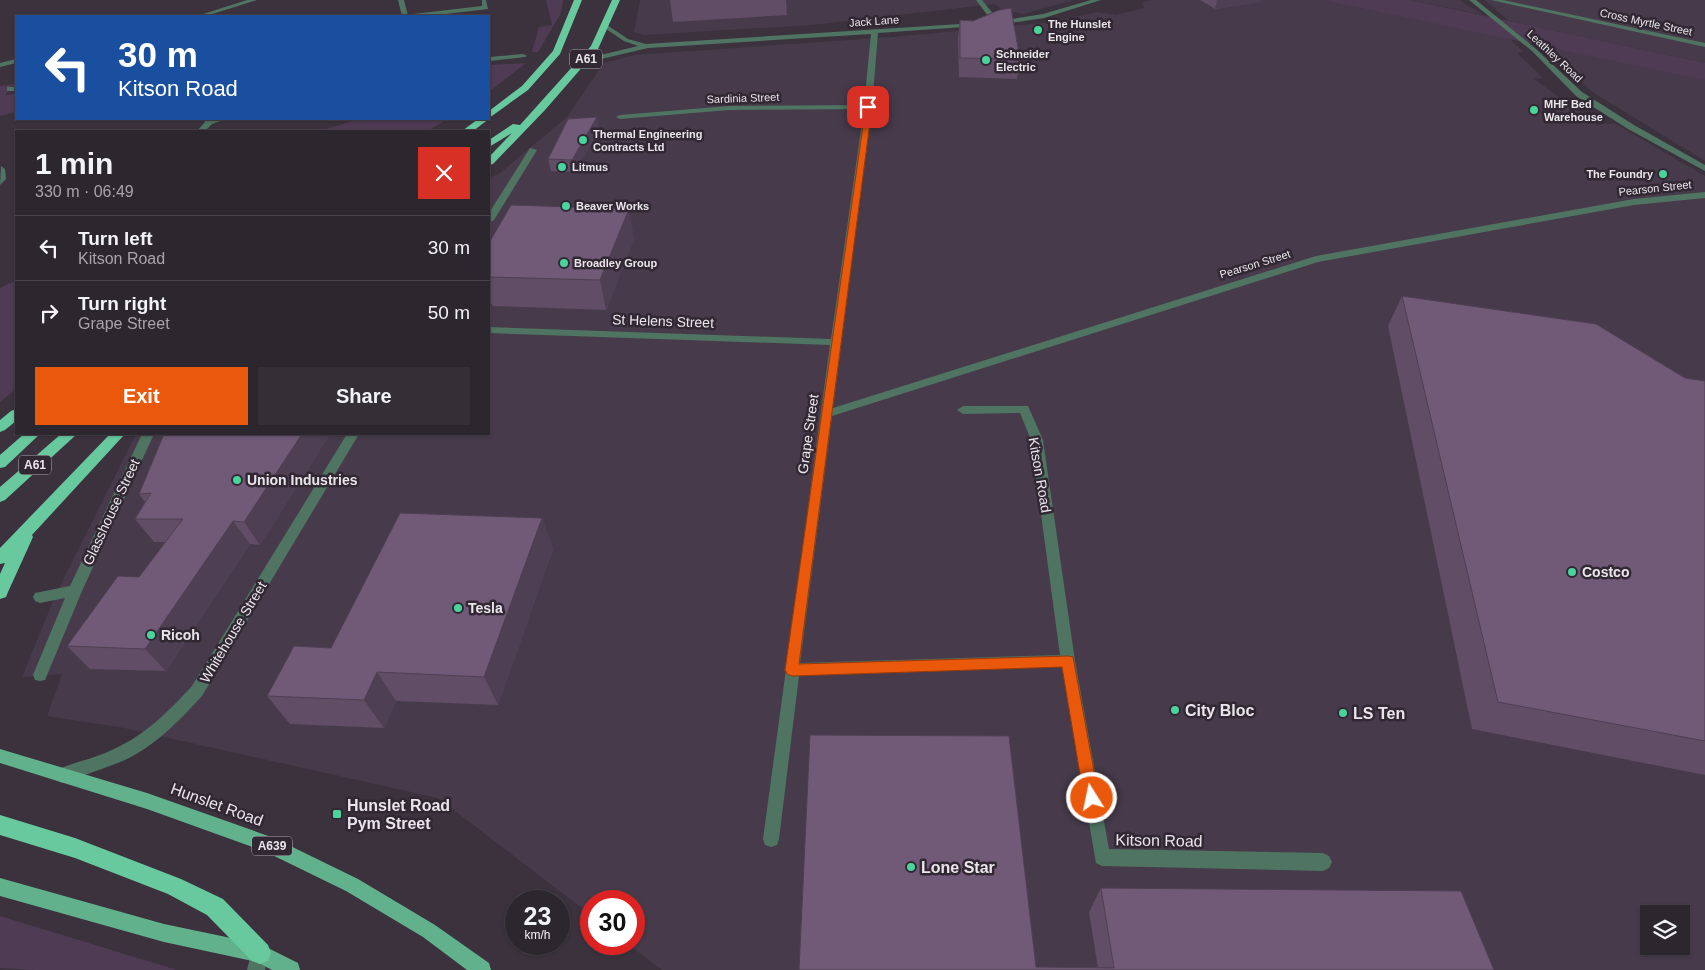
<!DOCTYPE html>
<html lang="en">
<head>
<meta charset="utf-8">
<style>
	body { margin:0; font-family:Arial,sans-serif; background:#342e36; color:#f1f3f6; height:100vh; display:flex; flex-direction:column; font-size:19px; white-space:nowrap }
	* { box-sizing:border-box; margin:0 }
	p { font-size:16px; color:#a6a5aa }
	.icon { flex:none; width:28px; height:28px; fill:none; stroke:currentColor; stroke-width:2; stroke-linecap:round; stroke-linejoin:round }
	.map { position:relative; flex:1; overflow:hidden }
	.sheet { position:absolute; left:15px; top:130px; width:475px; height:305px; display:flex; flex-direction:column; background:#2c262e; border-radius:0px; box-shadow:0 1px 4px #0004,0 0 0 1px #48434a }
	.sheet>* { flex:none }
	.hud { position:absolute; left:15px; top:15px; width:475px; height:105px; border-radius:0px; box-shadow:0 1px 4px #0004,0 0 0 1px #48434a; background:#1a4fa0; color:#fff; overflow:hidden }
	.controls { position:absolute; left:1640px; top:905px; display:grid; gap:10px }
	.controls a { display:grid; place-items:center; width:50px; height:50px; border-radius:0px; background:#2c262e; box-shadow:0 1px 4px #0004,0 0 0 1px #48434a; font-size:25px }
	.speed { position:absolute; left:505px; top:890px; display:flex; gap:10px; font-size:25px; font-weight:700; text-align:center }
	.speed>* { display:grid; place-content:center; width:65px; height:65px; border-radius:50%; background:#2c262e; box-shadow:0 1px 4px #0004,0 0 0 1px #48434a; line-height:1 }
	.speed small { font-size:12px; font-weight:400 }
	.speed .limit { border:8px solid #d22; background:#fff; color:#111 }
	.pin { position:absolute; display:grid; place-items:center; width:42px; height:42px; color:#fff; margin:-21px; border-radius:10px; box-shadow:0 2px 8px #0006 }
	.me { position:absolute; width:55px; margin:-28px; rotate:350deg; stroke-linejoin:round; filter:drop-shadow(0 0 4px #0008) }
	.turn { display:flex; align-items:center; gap:18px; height:105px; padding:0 20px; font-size:22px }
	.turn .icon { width:65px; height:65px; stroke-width:2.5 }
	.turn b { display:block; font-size:35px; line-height:42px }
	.round { display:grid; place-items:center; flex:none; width:52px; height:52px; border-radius:0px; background:#342e36 }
	.head { display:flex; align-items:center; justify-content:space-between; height:85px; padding:0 20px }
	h1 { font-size:30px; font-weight:800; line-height:38px }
	.button { display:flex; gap:10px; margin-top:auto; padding:10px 20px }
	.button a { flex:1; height:58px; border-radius:0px; background:#ea580c; color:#fff; font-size:20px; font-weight:800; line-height:58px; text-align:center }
	.button a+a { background:#342e36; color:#f1f3f6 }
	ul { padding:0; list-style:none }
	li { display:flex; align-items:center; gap:15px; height:65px; padding:0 20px; border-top:1px solid #48434a }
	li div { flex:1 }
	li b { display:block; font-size:19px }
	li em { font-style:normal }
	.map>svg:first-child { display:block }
	.built { fill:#473b4b; fill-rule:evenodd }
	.green { fill:#4f3b54 }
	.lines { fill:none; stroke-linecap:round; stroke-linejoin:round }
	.minor { fill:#4f7462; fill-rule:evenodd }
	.major { fill:#61b18d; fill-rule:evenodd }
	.highway { fill:#67c99d; fill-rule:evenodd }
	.wall { fill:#614d66 }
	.shaded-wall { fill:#4f3f53 }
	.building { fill:#715a77; stroke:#4f3f53 }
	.route { fill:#ea580c; stroke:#983908 }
	.poi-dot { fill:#49d49d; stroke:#312833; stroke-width:2 }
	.labels { text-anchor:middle; stroke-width:5; stroke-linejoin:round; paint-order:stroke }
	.far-street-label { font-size:11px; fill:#eae4eb; stroke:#312833 }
	.far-poi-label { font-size:11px; font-weight:bold; fill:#eae4eb; stroke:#312833; text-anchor:start }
	.shield { fill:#312833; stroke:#b2acb4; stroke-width:1 }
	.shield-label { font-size:12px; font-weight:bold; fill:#eae4eb }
	.street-label { font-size:14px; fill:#eae4eb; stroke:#312833 }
	.poi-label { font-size:14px; font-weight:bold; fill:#eae4eb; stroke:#312833; text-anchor:start }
	.near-poi-label { font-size:16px; font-weight:bold; fill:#eae4eb; stroke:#312833; text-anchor:start }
	.near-street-label { font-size:16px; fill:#eae4eb; stroke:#312833 }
</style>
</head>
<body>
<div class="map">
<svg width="1705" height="970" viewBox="0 0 1705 970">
	<rect width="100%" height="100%" fill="#3b323d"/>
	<g class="built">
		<path d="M640,0H1074L1023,14L1003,10L994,4L812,25L644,35L634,32Z"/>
		<path d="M1152,0H1322L1509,38L1523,52L1517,53L1543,78L1534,79L1597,125L1614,123L1705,176V970H662L628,944H634V901H591V915L438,798L124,728L47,716L62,674L22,677L56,594L136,434H489V178L500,173L567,117L604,63L635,55L892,37L1053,22L1097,12L1116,15L1144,8L1143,2ZM1649,914H1681V946H1649Z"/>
		<path d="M1410,0H1459L1484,15Z"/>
		<path d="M1485,0H1705V63L1509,21Z"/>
		<path d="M1539,44L1705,80V161L1594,93Z"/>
	</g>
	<g class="green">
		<path d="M546,0H563L561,13L538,52H532L539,27L552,25Z"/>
		<path d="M1322,0H1410L1705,63V80Z"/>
		<path d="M526,63L489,92V65Z"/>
		<path d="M15,84L5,95L16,94V112L0,116V86Z"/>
		<path d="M360,119H448L427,131H319Z"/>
		<path d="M16,280V389L0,402V288Z"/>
		<path d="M0,916L177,970H33L0,968Z"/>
	</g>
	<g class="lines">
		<g class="minor">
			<path d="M247,0H257L206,16H197Z"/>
			<path d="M398,0H404L408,16H402Z"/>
			<path d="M482,0H486L488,9L429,16H410L413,14L482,6Z"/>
			<path d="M976,0H982L999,21L1043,14L1091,0H1101L1044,18L997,25L994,24Z"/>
			<path d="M1469,0H1476L1536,49L1582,92L1634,125L1705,165V171L1628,129L1576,96L1532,51Z"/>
			<path d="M1491,0H1503L1705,43V47Z"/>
			<path d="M976,23L979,25L978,26L878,33L872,107L833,408L1316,256L1634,199L1705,192V198L1634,205L1318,262L832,416L800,663L1060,655L1031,440L1020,413L963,414L957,410L963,406H1028L1043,440L1075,661L1109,849L1323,853L1329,856L1332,862L1329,868L1323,871L1102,866L1096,863L1062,667L799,676L779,839L777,845L771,847L765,845L763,839L830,345L489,333V327L831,339L864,109L729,110L620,119L616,117L620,115L729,106L864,105L871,34L648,48L580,64V60L638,46L624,41L603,27V25H607L628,39L646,44Z"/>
			<path d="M523,54L527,56L525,57L489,61V57Z"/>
			<path d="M16,59V63L0,67V63Z"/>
			<rect x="7" y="87" width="9" height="4"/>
			<path d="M202,119H226L212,124L205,131H197L205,122Z"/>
			<path d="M530,148L537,150L494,220L489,223V213Z"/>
			<path d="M1,166L5,169L6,179L0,185Z"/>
			<path d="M142,434H154L82,591L45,680L40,681L35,680L33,675L65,598L40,603L35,601L33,597L35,593L70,586Z"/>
			<path d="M347,434H359L202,696C180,720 155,746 125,760C104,769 83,775 62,783L56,780L54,775L56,770C75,762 96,758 114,749C145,735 169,711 192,686Z"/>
			<path d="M260,944L267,946L269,953L265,970H247L253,946Z"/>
		</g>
		<g class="major">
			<path d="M0,749L147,793L274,838L358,879L435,925L489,963L491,970H467L423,937L346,891L264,851L147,809L0,763Z"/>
			<path d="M0,878L164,924L260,944L298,963L300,970H272L257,962L164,942L0,896Z"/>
		</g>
		<g class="highway">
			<path d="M574,0H582L560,54L528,90L489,118V111L522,86L553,51Z"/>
			<path d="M612,0H620L598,49L545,110L493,164L489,165V157L512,133L489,147V140L513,124L520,125L591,46Z"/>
			<path d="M478,119H489L473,131H462Z"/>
			<path d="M16,409V421L5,430L0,432V420L11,411Z"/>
			<path d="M24,434H40L5,467L0,468V455Z"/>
			<path d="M61,434H77L5,500L0,502V487Z"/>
			<path d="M110,434H125L32,535L33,537L8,592L6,597L0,599V574L5,563L0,564V548Z"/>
			<path d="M0,815L75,838L181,879L223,899L268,945L271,953L268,961L260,964L252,961L207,915L168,894L75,858L0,835Z"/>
		</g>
	</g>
	<g class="wall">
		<path d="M670,0H786L787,15L673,22Z"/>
		<path d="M1200,0H1261L1260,2L1215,9Z"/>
		<path d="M960,20L1020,59L1017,79L959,77L958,39Z"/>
		<path d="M597,117L599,129L575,172L551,171L548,159Z"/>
		<path d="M634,238L606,310L493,306L489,301V243Z"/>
		<path d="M1402,296L1685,378L1705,381V775L1472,729L1388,326Z"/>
		<path d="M155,434H330L260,545L250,544L166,671L90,669L67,646L139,577L165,542H154L135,519L145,502L139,494L163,437Z"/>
		<path d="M542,518L553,549L498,705L396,701L384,728L290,724L267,696L331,648Z"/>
		<path d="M1101,888L1494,970L1036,967L1098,968L1089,912Z"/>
	</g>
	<g class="shaded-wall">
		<path d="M1217,0H1261L1260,2L1215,9Z"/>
		<path d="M597,117L599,129L575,172L572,160Z"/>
		<path d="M629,209L634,238L606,310L600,280Z"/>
		<path d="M302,434H330L260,545L244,522Z"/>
		<path d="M542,518L553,549L498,705L484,677Z"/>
		<path d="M233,521L250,544L166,671L145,649Z"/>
		<path d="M377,672L396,701L384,728L364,700Z"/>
	</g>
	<g class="building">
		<path d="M1011,8L1020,59L960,58V20L973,21L999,10Z"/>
		<path d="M597,117L572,160L548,159L568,119Z"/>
		<path d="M511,205L629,209L600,280L489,277V243Z"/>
		<path d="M1402,296L1596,324L1685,378L1705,381V741L1498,702Z"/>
		<path d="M164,434H302L244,522L233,521L145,649L67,646L118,576L139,577L183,519H135L151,493L139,494Z"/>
		<path d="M400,513L542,518L484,677L377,672L364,700L267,696L294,646L331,648Z"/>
		<path d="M810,735L1009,736L1036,967L1114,968L1101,888L1461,891L1494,970H799Z"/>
	</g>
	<path class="route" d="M866,105L872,107L799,664L1068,656L1073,657L1099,798L1097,803L1092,805L1087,803L1084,798L1062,667L792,676L787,674L785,670Z"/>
	<g class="poi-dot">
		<circle cx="1038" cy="30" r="5"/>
		<circle cx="986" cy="60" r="5"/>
		<circle cx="1534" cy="110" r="5"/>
		<circle cx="583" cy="140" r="5"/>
		<circle cx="562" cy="167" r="5"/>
		<circle cx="1663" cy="174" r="5"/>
		<circle cx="566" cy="206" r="5"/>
		<circle cx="564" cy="263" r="5"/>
		<circle cx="237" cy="480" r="5"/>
		<circle cx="1572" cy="572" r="5"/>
		<circle cx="458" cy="608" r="5"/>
		<circle cx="151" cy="635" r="5"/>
		<circle cx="1175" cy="710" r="5"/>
		<circle cx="1343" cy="713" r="5"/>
		<rect x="332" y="809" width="10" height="10" rx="2.5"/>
		<circle cx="911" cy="867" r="5"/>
	</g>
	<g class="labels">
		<g class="far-street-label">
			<text transform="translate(874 21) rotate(-4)" y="4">Jack Lane</text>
			<text transform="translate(1646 22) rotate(12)" y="4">Cross Myrtle Street</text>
			<text transform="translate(1555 56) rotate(43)" y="4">Leathley Road</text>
			<text transform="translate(743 98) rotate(-2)" y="4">Sardinia Street</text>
			<text transform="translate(1655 188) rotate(-6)" y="4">Pearson Street</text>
			<text transform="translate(1255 264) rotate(-17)" y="4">Pearson Street</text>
		</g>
		<g class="far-poi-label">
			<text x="1048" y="28">The Hunslet<tspan x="1048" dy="13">Engine</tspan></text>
			<text x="996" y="58">Schneider<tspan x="996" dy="13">Electric</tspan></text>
			<text x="1544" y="108">MHF Bed<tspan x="1544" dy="13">Warehouse</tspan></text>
			<text x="593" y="138">Thermal Engineering<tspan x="593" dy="13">Contracts Ltd</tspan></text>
			<text x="572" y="171">Litmus</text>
			<text x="1653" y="178" text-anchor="end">The Foundry</text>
			<text x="576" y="210">Beaver Works</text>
			<text x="574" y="267">Broadley Group</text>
		</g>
		<g class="shield">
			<rect x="570" y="49.5" width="32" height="19" rx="4"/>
			<rect x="19" y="455.5" width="32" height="19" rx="4"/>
			<rect x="252" y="836.5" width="40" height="19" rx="4"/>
		</g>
		<g class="shield-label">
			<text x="586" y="63">A61</text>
			<text x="35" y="469">A61</text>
			<text x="272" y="850">A639</text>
		</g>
		<g class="street-label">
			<text transform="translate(663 321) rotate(2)" y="5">St Helens Street</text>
			<text transform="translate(808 434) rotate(-82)" y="5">Grape Street</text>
			<text transform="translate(1040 475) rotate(80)" y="5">Kitson Road</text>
			<text transform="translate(111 512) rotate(-65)" y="5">Glasshouse Street</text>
			<text transform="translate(233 632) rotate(-59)" y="5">Whitehouse Street</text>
		</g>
		<g class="poi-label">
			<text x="247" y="485">Union Industries</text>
			<text x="1582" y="577">Costco</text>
			<text x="468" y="613">Tesla</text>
			<text x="161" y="640">Ricoh</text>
		</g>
		<g class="near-poi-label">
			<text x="1185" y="716">City Bloc</text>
			<text x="1353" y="719">LS Ten</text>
			<text x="347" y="811">Hunslet Road<tspan x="347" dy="18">Pym Street</tspan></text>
			<text x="921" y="873">Lone Star</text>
		</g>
		<g class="near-street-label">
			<text transform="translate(217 804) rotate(20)" y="6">Hunslet Road</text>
			<text transform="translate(1159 840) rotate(1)" y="6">Kitson Road</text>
		</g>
	</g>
</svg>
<div class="controls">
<a><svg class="icon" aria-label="layers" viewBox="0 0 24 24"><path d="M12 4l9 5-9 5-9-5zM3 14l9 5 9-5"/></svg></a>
</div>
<div class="speed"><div>23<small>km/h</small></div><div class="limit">30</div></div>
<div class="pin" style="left:868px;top:107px;background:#d93025"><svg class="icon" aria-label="arrive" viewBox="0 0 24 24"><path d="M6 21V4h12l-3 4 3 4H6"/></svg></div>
<svg class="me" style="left:1092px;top:798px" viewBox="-20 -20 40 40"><circle r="17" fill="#ea580c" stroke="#fff" stroke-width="3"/><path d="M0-11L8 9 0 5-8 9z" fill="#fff"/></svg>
<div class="hud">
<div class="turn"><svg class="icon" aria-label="left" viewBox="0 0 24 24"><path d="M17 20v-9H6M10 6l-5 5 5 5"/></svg><div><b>30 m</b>Kitson Road</div></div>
</div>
<section class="sheet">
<div class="head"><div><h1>1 min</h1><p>330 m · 06:49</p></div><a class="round" style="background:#d93025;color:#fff"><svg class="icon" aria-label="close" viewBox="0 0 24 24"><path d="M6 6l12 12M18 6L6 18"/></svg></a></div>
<ul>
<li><svg class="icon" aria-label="left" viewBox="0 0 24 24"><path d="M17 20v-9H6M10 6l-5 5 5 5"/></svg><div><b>Turn left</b><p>Kitson Road</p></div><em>30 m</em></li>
<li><svg class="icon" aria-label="right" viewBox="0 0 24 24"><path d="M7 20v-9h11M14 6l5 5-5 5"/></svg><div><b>Turn right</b><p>Grape Street</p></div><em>50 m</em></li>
</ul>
<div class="button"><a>Exit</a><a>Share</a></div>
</section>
</div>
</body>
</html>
